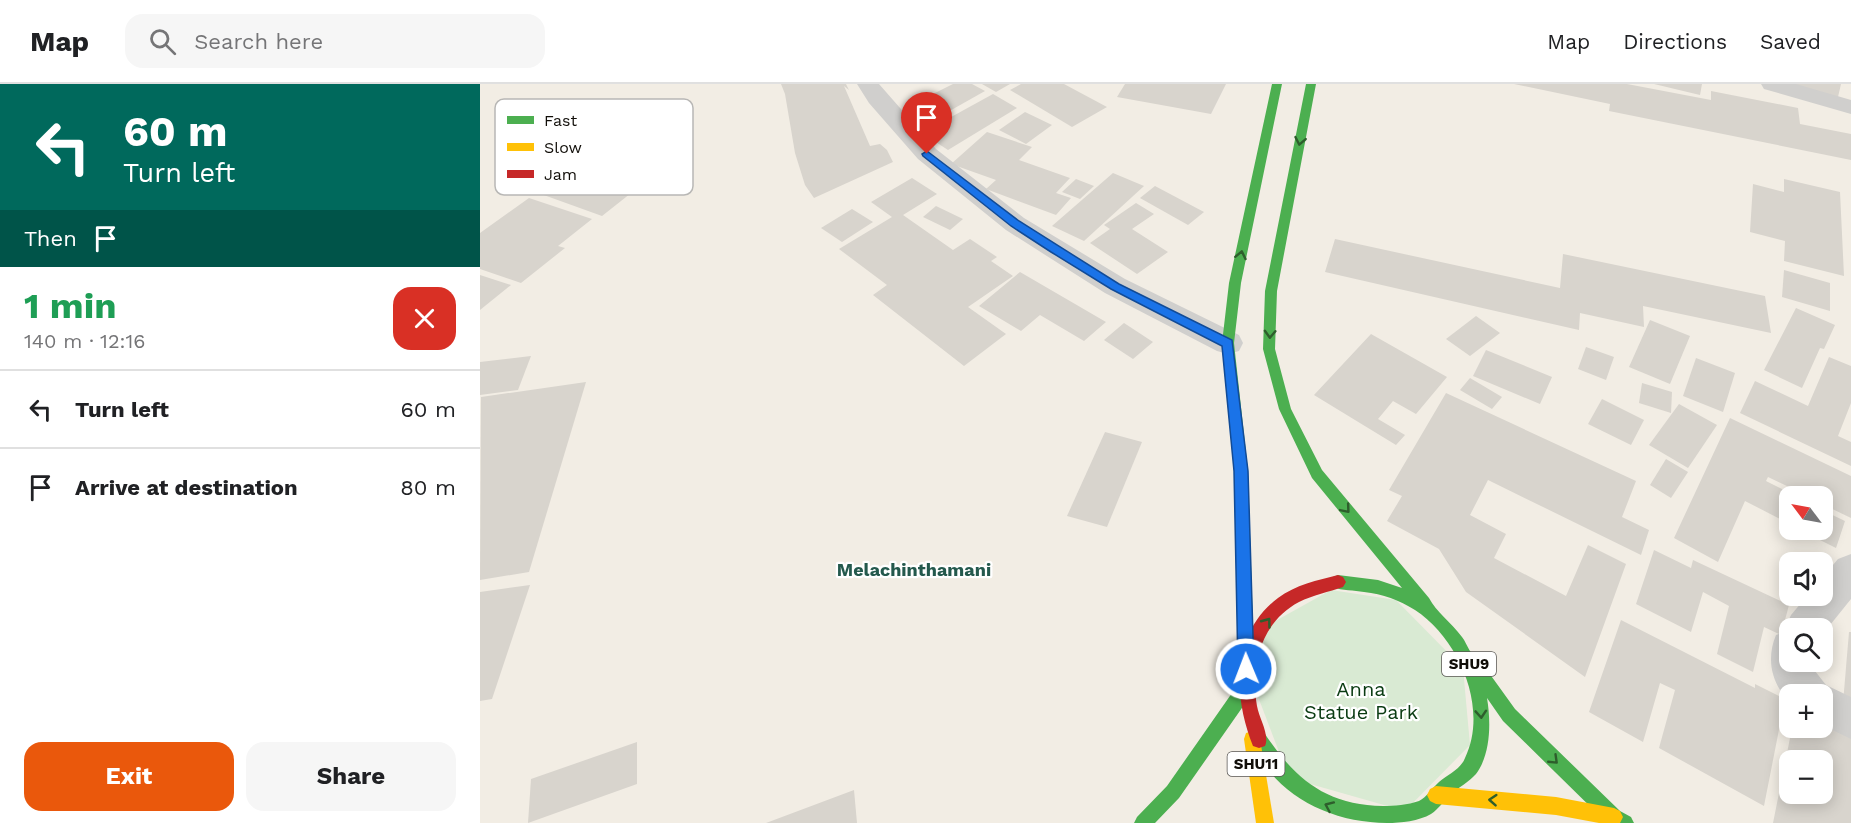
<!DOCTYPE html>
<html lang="en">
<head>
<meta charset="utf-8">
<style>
	body { margin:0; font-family:"Work Sans",sans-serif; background:#f6f6f6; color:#202124; height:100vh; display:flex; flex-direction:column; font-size:22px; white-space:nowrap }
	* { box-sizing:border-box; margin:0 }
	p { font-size:20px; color:#757577 }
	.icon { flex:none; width:33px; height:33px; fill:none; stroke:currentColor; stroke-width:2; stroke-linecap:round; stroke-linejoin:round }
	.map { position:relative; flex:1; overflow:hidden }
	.details { display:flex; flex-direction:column; background:#fff; width:480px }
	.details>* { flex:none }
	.top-card { background:#00695c; color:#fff; overflow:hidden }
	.needle { width:39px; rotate:302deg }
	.tools { position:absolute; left:1299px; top:402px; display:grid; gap:12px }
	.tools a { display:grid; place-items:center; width:54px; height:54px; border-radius:12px; background:#fff; box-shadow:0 3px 15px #0003; font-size:30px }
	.pin { position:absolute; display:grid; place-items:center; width:51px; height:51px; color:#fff; margin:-62px -26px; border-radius:50% 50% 50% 0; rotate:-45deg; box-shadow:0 0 6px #0007 }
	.pin .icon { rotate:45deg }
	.me { position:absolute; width:66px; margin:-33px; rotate:359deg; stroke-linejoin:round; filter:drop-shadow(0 0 4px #0008) }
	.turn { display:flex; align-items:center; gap:21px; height:126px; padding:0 24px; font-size:27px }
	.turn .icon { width:78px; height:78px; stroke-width:2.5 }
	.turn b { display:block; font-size:42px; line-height:51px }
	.then { display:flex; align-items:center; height:57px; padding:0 24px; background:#0003; gap:12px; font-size:22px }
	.round { display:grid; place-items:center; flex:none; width:63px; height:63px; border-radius:18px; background:#f6f6f6 }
	.summary { display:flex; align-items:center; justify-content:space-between; height:102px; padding:0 24px }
	h1 { font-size:36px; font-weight:700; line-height:45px; color:#1e9e55 }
	.action { display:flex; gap:12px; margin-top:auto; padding:12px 24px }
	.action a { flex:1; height:69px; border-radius:18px; background:#ea580c; color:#fff; font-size:24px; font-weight:700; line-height:69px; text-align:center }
	.action a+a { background:#f6f6f6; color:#202124 }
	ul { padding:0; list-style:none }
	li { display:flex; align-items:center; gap:18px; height:78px; padding:0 24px; border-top:2px solid #e0e0e0 }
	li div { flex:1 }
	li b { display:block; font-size:22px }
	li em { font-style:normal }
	header { display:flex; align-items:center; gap:36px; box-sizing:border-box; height:84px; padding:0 30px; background:#fff; border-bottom:2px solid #e0e0e0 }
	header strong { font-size:28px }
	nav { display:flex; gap:33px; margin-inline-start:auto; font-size:21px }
	.search { width:420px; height:54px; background:#f6f6f6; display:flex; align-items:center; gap:15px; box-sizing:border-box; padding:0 21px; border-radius:18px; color:#757577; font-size:22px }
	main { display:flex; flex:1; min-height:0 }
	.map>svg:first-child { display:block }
	.green { fill:#d9ead3 }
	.building { fill:#d8d4cd; fill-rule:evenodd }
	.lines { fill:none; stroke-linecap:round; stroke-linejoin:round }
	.street { fill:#d0cfcd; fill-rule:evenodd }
	.fast { fill:#4caf50; fill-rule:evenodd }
	.slow { fill:#ffc107; fill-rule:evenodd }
	.jam { fill:#c62828; fill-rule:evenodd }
	.oneway { stroke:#2e5e2c }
	.route { fill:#1a73e8; stroke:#114b97; stroke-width:1.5 }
	.labels { text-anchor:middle; stroke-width:4.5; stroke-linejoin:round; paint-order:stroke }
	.shield { fill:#fff; stroke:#585653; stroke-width:1.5 }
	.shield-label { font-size:15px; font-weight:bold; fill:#110e09 }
	.neighbourhood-label { font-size:18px; font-weight:bold; fill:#24594d; stroke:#fff }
	.near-park-label { font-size:20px; fill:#0a3b12; stroke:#fff }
	.key { fill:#fff; stroke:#b8b7b5; stroke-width:1.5 }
	.key-label { font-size:16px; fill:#110e09 }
</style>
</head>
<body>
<header>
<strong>Map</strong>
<div class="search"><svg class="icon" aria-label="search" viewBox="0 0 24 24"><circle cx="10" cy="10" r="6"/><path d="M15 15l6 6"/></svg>Search here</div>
<nav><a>Map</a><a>Directions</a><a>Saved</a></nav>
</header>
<main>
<section class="details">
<div class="top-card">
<div class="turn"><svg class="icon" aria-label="left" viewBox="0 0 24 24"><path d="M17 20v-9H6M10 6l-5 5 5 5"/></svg><div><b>60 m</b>Turn left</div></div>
<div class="then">Then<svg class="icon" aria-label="arrive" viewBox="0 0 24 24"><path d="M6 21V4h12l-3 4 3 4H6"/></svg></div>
</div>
<div class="summary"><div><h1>1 min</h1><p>140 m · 12:16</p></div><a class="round" style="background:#d93025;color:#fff"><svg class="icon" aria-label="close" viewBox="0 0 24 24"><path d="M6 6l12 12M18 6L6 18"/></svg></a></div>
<ul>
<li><svg class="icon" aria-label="left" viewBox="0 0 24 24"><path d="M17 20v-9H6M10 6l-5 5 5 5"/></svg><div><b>Turn left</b></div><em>60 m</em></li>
<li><svg class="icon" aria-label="arrive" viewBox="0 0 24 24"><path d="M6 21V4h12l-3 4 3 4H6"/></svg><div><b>Arrive at destination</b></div><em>80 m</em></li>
</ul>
<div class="action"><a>Exit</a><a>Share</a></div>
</section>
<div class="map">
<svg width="1371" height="739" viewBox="0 0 1371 739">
	<rect width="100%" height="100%" fill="#f2ede4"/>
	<path class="green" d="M851,506L916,516L983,584L990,661L925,727L809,694L769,589L788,541Z"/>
	<g class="building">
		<path d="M301,0H366L369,6L364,2L390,62L400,60L407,66L413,78L334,114L325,101L315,69L305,10Z"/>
		<path d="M473,0H492L505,7L450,38L427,23Z"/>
		<path d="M502,0H530L516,8Z"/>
		<path d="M541,0H584L627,23L592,43L530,6Z"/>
		<path d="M645,0H746L731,30L637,13Z"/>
		<path d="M1034,0H1147L1231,16V7L1318,24L1320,40L1371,50V76L1129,27L1130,20Z"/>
		<path d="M1174,0H1222L1220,11Z"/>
		<path d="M1311,0H1361L1358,13Z"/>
		<path d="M513,10L537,24L468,66L442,49Z"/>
		<path d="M545,28L572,41L546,60L519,46Z"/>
		<path d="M507,48L552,63L539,76L590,94L576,109L591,114L576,131L506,105L516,96L471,80Z"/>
		<path d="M136,57L158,63L128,86L165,98L122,132L61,110Z"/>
		<path d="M633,89L664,102L604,157L572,142Z"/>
		<path d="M432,94L457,110L423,131L473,166L490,155L517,173L511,177L533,192L488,223L526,250L484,282L393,211L407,201L359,165L412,133L391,118Z"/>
		<path d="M596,95L614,102L600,115L582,108Z"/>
		<path d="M1304,95L1360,108L1364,192L1304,177L1305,157L1270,148L1273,100L1304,108Z"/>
		<path d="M675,102L724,128L708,141L660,114Z"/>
		<path d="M49,114L112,135L78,162L85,164L41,199L0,185V149Z"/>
		<path d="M656,119L674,130L652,145L688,168L657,190L610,159L630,145L624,141Z"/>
		<path d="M456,122L483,135L470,146L443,133Z"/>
		<path d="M372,125L393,138L362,158L341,144Z"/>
		<path d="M855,155L1080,204L1083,170L1285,212L1291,249L1163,222L1164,243L1100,229L1099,246L845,188Z"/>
		<path d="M1304,186L1350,199V227L1302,213Z"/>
		<path d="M540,188L626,238L604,257L560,231L541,247L499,222Z"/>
		<path d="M0,191L31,201L0,226Z"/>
		<path d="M1316,224L1355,241L1344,265L1340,264L1322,304L1284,286Z"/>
		<path d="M996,232L1020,249L990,272L966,255Z"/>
		<path d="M1170,236L1210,252L1190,300L1149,283Z"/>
		<path d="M644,239L673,258L653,275L624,256Z"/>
		<path d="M891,250L967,293L936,330L913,317L898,335L925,351L916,361L834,311Z"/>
		<path d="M1106,263L1134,273L1126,296L1098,285Z"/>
		<path d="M1006,266L1072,293L1060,320L993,292Z"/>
		<path d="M51,272L38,306L0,311V278Z"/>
		<path d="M1349,273L1371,282V319L1358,352L1371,358V382L1260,329L1275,297L1328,322Z"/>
		<path d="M1216,274L1255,289L1243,328L1203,312Z"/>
		<path d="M990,294L1022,313L1012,325L980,306Z"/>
		<path d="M106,298L49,488L0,496L1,313Z"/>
		<path d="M1162,299L1192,308L1191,329L1159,319Z"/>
		<path d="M966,309L1156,397L1142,433L1169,446L1161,471L1008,396L990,431L1026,450L1014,474L1086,512L1108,461L1146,480L1105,593L986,508L959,465L907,437L922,412L909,406Z"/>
		<path d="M1122,315L1164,336L1151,361L1108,340Z"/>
		<path d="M1199,320L1237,341L1208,384L1169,361Z"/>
		<path d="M1250,334L1371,392V434L1342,420V412H1328L1288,393L1286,397L1316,412H1310V440L1265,417L1238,478L1194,454Z"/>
		<path d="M625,348L662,358L627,443L587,432Z"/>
		<path d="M1186,375L1208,388L1191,414L1170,401Z"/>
		<path d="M1342,426L1365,437L1356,464L1320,446H1342Z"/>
		<path d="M1174,466L1211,484L1213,476L1309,521L1301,551L1284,543L1273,588L1237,570L1249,522L1223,508L1211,548L1156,520Z"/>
		<path d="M50,501L12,615L0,617V508Z"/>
		<path d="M1141,536L1275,604V600L1305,615L1284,722L1179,664L1195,606L1180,599L1163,658L1109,628Z"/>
		<path d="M1369,548H1371V622L1363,619Z"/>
		<path d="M1342,637L1371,651V739H1293L1312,644H1342ZM1310,676H1342V710H1310Z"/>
		<path d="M157,658V700L48,739L51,695Z"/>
		<path d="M374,706L377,739H286Z"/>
	</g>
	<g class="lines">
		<g class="street">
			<path d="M377,0H399L456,65L544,134L645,195L759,251L763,259L759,267L748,270L737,267L625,209L526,146L438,75L389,19Z"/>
			<path d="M1281,0H1316L1371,16V30L1284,5Z"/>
			<path d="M1371,470V515L1342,551V544H1310V578H1328L1346,601L1371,613V655L1342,641V610H1310V619C1291,599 1286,575 1296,551L1306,547L1305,544L1311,531L1327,512H1342V494L1358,475Z"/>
		</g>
		<g class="fast">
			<path d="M792,0H802L761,199L754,259L768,387L774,574L772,580L766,582L760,580L758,574L754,387L742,259L749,199Z"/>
			<path d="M826,0H836L797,207L795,265L811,325L842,386L949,514C956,528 972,539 982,553C988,561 990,572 999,575L1035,625L1140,727L1151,733L1154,739H1127L1023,637L1007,614C1011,638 1011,670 996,690C989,698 979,703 971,710C964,716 959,725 951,730C939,737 921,739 907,739C850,739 793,711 771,656L773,650L779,648L785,650C815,695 846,721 903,722C914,722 928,721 939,717C947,713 952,704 959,698C967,691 981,685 985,674C1009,624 979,555 935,526C919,516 903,510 884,508C874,506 862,507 853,503L850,498L853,493L858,491L898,496L922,504L832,394L799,325L783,265L785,207Z"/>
			<path d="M765,597L771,599L773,605L771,611L699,714L675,739H654L657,733L687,702L759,599Z"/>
		</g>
		<g class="slow">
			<path d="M772,647L778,649L780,655L794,739H776L764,655L766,649Z"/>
			<path d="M956,702L1076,713L1134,724L1140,727L1143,733L1140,739H1119L1076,731L956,720L950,717L947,711L950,705Z"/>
		</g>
		<path class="jam" d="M858,491L863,493L866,498L863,503C849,508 833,511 819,518C781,538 770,582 777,622C779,634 790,651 785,662L779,664L773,662C753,613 751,549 798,514C815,501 838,496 858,491Z"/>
	</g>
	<defs><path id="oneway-chevron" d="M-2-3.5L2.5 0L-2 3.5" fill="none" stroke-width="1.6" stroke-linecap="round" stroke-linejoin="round" transform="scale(1.5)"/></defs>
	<g class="oneway">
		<use href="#oneway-chevron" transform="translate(820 57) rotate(101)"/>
		<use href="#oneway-chevron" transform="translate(761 171) rotate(-78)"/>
		<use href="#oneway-chevron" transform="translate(790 250) rotate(92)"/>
		<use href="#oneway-chevron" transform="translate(866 425) rotate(50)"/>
		<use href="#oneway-chevron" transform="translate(787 538) rotate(-53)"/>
		<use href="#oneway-chevron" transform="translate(1001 630) rotate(86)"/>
		<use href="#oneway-chevron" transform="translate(1074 676) rotate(44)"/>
		<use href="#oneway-chevron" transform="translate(1013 716) rotate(-176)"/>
		<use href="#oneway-chevron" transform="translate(849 722) rotate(-156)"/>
	</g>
	<path class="route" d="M447,67L539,137L639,200L752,256L768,387L774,585L771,591L766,593L760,591L758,585L754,387L742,262L631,205L571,168L531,142L443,72L442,70Z"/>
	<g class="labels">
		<g class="shield">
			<rect x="962" y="568" width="54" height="24" rx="4.5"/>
			<rect x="747.5" y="668" width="57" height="24" rx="4.5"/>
		</g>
		<g class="shield-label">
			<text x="989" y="585">SHU9</text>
			<text x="776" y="685">SHU11</text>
		</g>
		<g class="neighbourhood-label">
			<text x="434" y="492">Melachinthamani</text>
		</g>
		<g class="near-park-label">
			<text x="881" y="612">Anna<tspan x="881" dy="23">Statue Park</tspan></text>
		</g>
	</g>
	<rect x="15" y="15" width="198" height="96" rx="9" class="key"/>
	<rect x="27" y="32" width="27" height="8" fill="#4caf50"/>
	<rect x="27" y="59" width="27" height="8" fill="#ffc107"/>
	<rect x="27" y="86" width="27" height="8" fill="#c62828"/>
	<g class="key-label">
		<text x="64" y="42">Fast</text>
		<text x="64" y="69">Slow</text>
		<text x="64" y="96">Jam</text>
	</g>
</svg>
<div class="tools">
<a><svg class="needle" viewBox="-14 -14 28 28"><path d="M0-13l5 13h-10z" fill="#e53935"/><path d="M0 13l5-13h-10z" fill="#757577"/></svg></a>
<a><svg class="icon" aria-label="sound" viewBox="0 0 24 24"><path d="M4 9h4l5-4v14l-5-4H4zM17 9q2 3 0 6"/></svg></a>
<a><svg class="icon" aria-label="search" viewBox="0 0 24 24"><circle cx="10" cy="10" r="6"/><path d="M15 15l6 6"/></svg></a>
<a>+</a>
<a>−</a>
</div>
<div class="pin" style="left:447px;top:70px;background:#d93025"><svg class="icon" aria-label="arrive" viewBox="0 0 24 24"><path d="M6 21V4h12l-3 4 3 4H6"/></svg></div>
<svg class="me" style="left:766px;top:585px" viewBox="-20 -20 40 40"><circle r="17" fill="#1a73e8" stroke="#fff" stroke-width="3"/><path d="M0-11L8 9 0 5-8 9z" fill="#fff"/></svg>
</div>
</main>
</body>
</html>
